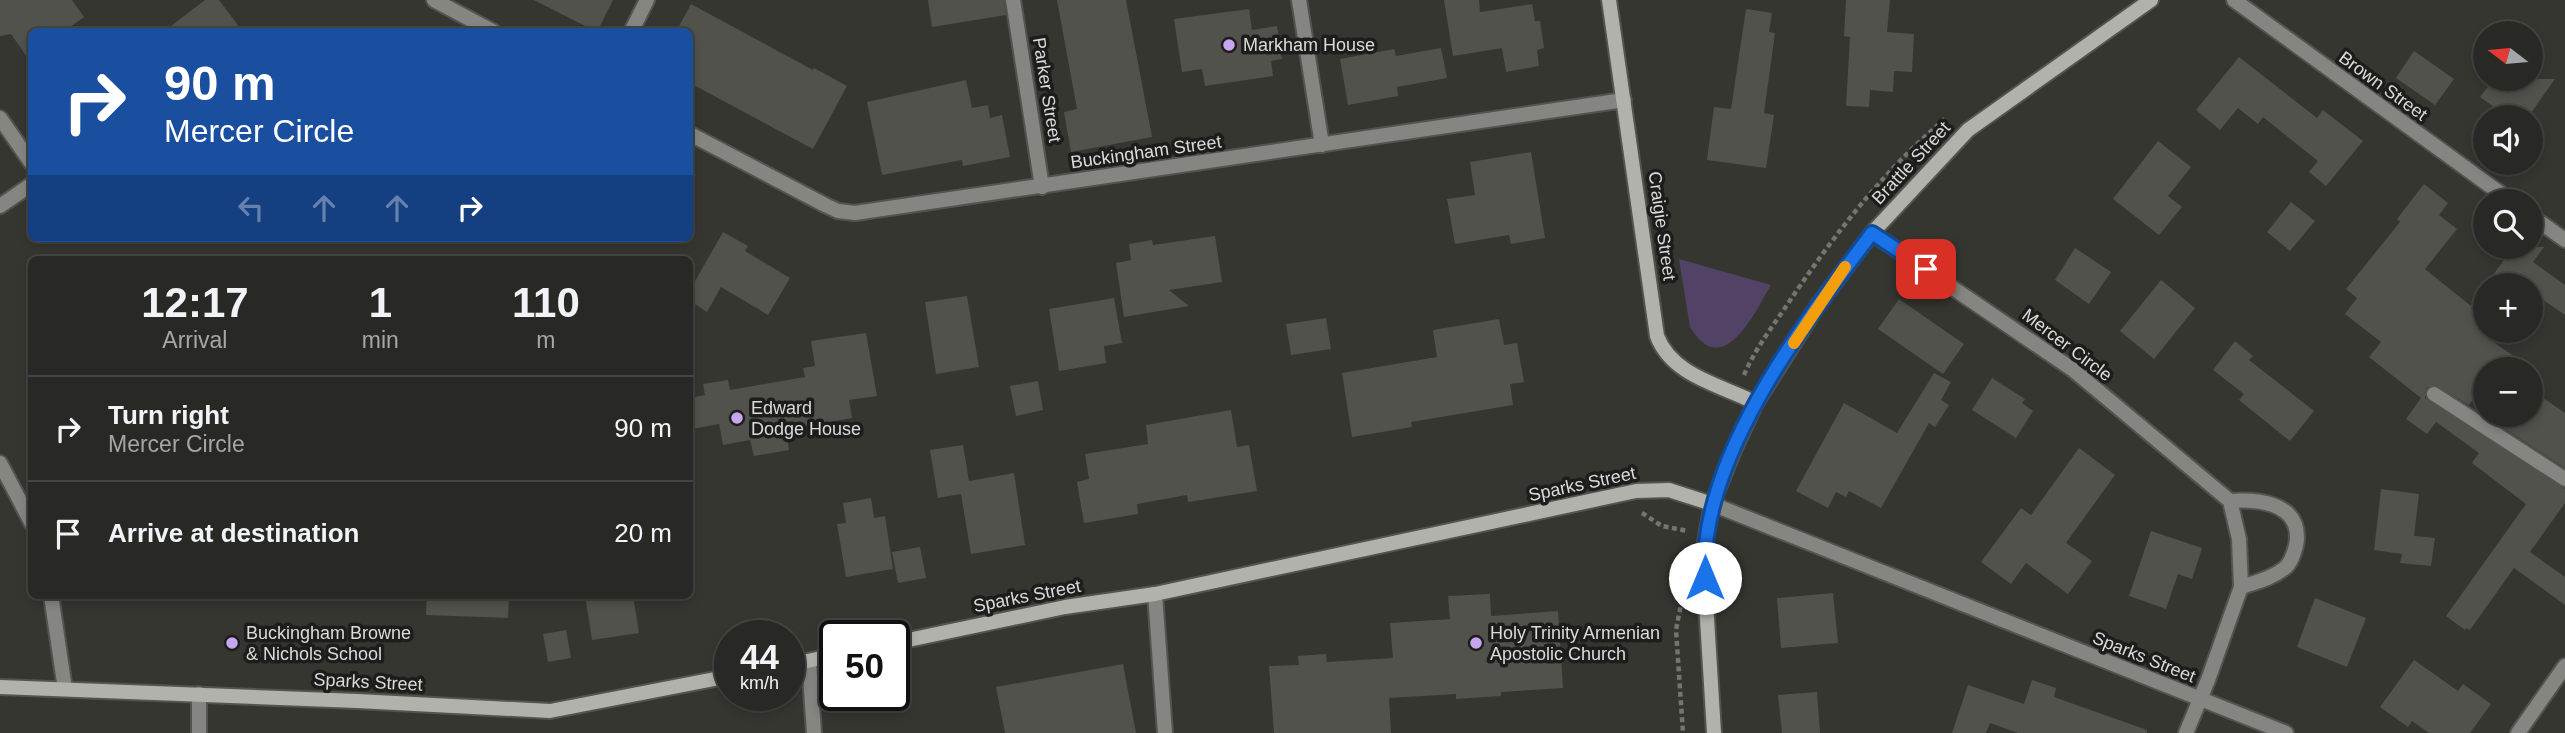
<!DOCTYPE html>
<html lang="en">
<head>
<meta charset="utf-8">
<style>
	body { margin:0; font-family:Helvetica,sans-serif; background:#343432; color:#f1f3f6; height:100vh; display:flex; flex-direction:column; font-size:26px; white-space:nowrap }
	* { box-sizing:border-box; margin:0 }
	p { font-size:23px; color:#a5a6a7 }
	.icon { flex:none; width:38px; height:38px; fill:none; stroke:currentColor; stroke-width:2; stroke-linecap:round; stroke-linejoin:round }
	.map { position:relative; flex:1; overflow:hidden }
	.side { position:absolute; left:28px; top:256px; width:665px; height:343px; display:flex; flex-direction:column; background:#282825; border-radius:10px; box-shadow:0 4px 10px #0003,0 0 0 2px #444442 }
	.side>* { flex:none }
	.guide { position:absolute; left:28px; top:28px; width:665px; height:214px; border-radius:10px; box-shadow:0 4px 10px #0003,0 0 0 2px #444442; background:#1a4fa0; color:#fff; overflow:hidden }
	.needle { width:46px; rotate:286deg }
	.tools { position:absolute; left:2473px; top:21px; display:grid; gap:14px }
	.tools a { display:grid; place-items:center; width:70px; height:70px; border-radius:50%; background:#282825; box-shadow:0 4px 10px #0003,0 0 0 2px #444442; font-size:35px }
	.speed { position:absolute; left:714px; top:620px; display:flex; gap:14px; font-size:35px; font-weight:700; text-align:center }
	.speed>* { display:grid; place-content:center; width:91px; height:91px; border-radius:50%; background:#282825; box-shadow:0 4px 10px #0003,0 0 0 2px #444442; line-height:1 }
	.speed small { font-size:18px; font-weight:400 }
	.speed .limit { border:4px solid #111; border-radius:10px; background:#fff; color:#111 }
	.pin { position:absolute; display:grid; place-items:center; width:60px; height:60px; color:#fff; margin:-30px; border-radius:14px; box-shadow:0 4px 10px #0006 }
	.me { position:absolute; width:77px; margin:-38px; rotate:0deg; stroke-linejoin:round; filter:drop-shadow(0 0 5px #0008) }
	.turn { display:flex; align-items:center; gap:24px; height:147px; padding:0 21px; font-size:32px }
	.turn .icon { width:91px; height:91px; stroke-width:2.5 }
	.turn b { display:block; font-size:49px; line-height:60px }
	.lanes { display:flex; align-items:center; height:66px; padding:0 21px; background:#0003; justify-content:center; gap:35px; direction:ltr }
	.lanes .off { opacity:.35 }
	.eta { display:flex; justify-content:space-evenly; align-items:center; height:119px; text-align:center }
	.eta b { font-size:42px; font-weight:700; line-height:49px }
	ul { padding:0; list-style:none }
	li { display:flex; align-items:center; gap:21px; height:105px; padding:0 21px; border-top:2px solid #444442 }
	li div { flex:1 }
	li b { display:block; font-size:26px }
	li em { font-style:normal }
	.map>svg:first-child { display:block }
	.green { fill:#524265 }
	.building { fill:#52524c }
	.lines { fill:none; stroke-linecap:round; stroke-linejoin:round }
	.street-casing { stroke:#54544f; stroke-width:18 }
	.secondary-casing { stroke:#54544f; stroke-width:18 }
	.path { stroke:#757570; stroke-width:4.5; stroke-dasharray:5 3.5; stroke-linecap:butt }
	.street { stroke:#858582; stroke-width:14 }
	.secondary { stroke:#b2b2ad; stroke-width:14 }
	.route-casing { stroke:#114b97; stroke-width:18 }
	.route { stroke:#1a73e8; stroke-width:12 }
	.slow { stroke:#f59e0b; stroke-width:12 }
	.poi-dot { fill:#c8a6ef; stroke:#1d1d1b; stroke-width:2.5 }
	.labels { text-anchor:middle; stroke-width:7; stroke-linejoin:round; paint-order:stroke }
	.poi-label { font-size:18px; fill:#dbdbd8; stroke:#1d1d1b; text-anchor:start }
	.street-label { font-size:18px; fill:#dbdbd8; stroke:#1d1d1b }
</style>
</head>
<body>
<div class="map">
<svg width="2565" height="733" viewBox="0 0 2565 733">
	<rect width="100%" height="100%" fill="#363631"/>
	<path class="green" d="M1679,259L1771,285C1755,312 1723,382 1690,327Z"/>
	<g class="building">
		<path d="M0,0H72L84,17L63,32H32V64L11,34L0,36Z"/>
		<path d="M205,0H219L243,32H163Z"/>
		<path d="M534,0H613L597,32Z"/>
		<path d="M928,0H1004L1006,15L932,27Z"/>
		<path d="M1057,0H1126L1152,137L1071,152L1064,112L1077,109Z"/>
		<path d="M1444,0H1479L1480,12L1532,4L1535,21H1540L1544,48L1537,50L1539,66L1506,72L1502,48L1453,56Z"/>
		<path d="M1846,0H1890L1887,32L1914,34L1912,72L1894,71L1893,92L1870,90L1869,107L1846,106L1850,37L1844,36Z"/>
		<path d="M691,4L813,70L814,68L847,86L813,149L690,83V32H676Z"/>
		<path d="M1249,9L1252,30L1277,26L1282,59L1271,61L1273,76L1205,86L1202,69L1182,72L1174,19Z"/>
		<path d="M1746,9L1772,13L1769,32L1775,33L1764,113L1774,115L1766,168L1707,160L1714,107L1731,109Z"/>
		<path d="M1441,48L1447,78L1397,87L1398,96L1348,105L1340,59L1394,49L1396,56Z"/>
		<path d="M2414,51L2454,79L2435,105L2396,78Z"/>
		<path d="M2239,57L2317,118L2323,110L2363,141L2326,186L2309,172L2318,161L2263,117L2258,124L2238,108L2220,130L2196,110Z"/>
		<path d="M2494,79H2555L2528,117H2508L2480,97Z"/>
		<path d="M966,80L972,108L988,105L990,118L1002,115L1010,157L963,166L962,160L882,175L867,102Z"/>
		<path d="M2158,141L2191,167L2168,196L2182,207L2159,235L2113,199Z"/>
		<path d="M1531,152L1545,238L1511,244L1509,235L1455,244L1447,199L1475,195L1470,162Z"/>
		<path d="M2424,184L2448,203L2439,215L2457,229L2425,269L2471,306L2485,286V336L2532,369H2485V383L2469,405L2435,385L2426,388L2425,398L2565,489V503L2530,552L2565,577V605L2514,568L2470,630L2466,628L2465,630L2446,616L2526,504L2472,463L2479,453L2436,422L2427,434L2406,419L2421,398L2369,357L2381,342L2345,314L2357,298L2346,289L2400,222L2397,219Z"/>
		<path d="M2291,202L2315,221L2290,251L2267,232Z"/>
		<path d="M723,232L748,246L745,251L790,278L768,315L721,287L707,312L690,301V290Z"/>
		<path d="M1215,236L1222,282L1169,290L1189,306L1124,317L1116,263L1131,260L1129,244L1152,240L1153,245Z"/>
		<path d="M2513,247H2544L2533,262L2565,285V315L2530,291V285H2486Z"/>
		<path d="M2075,248L2111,272L2089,304L2055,280Z"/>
		<path d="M2161,280L2195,308L2154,359L2120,331Z"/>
		<path d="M967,296L979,367L936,374L925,302Z"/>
		<path d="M1114,298L1122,343L1104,346L1106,363L1059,371L1049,309Z"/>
		<path d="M1899,299L1964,344L1943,374L1878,329Z"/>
		<path d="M1326,318L1331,349L1291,355L1286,324Z"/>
		<path d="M1499,319L1504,345L1517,343L1524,382L1510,384L1513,405L1411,422L1412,427L1352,437L1342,373L1437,357L1433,330Z"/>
		<path d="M866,333L877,396L849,400L852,418L786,429L789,450L754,456L750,440L723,445L719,424L692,429L690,398L705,395L703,384L728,380L730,390L805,377L803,368L815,366L811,341Z"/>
		<path d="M2235,341L2253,356L2249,360L2314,411L2290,441L2239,400L2244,394L2213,370Z"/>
		<path d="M1934,373L1951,382L1941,400L1949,405L1935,427L1929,423L1881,508L1849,491L1846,497L1836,492L1828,508L1796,491L1844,403L1897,433Z"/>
		<path d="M1992,378L2025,399L2022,403L2033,411L2016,438L1972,410Z"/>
		<path d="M1038,381L1043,410L1016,416L1010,386Z"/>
		<path d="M2530,389L2565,413V468L2484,415H2530Z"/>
		<path d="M1231,410L1237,447L1249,445L1257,491L1188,502L1187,495L1137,504L1138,514L1084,523L1077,482L1089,479L1085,454L1148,444L1146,425Z"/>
		<path d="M963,445L969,481L1014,473L1025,545L971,554L961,494L938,498L930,450Z"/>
		<path d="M2079,448L2115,475L2066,543L2092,561L2068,594L2026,563L2011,584L1981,562L2021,508L2031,515Z"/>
		<path d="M2381,489L2419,494L2414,536L2435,538L2431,566L2400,563L2402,554L2374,550Z"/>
		<path d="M871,498L874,518L885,516L893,569L846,577L837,524L846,523L843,503Z"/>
		<path d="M2151,531L2202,548L2192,579L2178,574L2166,609L2129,596Z"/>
		<path d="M920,547L926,578L898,583L892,552Z"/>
		<path d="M1833,593L1838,643L1781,648L1777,598Z"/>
		<path d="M1490,594L1491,616L1558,611L1563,688L1501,692V696L1456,699V694L1389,698L1391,733H1274L1269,666L1299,665L1298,656L1326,654L1327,662L1393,658L1390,623L1450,619L1448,596Z"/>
		<path d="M427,595H509L508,618L426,615Z"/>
		<path d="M585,595H633L639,633L592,640Z"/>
		<path d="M2315,598L2366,618L2347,667L2297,647Z"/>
		<path d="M566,630L571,658L548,662L543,634Z"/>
		<path d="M2414,660L2458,691L2463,684L2491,704L2470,733H2429L2412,721L2408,727L2380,707Z"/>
		<path d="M1123,664L1136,733H1005L996,687Z"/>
		<path d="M2032,680L2056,688L2054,697L2147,730V733H2018L1990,723L1986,733H1952L1968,685L2024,704Z"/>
		<path d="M1817,692L1820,733H1782L1778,695Z"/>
	</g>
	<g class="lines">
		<defs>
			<g id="street">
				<path d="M434,0L494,32"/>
				<path d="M1013,0L1042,187"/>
				<path d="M1299,0L1322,145"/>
				<path d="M2234,0L2511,201"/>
				<path d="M631,32L647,0"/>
				<path d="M0,118L32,164"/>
				<path d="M690,134L825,205L838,211L855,213L1624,100"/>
				<path d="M0,206L32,184"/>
				<path d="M2530,215L2565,240"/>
				<path d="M1872,233L2072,369L2230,501L2239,539L2241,587L2208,680L2186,733"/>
				<path d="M2434,394L2565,479"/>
				<path d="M0,463L32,524"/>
				<path d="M2230,501C2256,499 2297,502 2297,537C2297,546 2292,561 2286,567C2273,578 2256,582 2241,587"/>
				<path d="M1712,504L2286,733"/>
				<path d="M1155,594L1165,733"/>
				<path d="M51,595L65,689"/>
				<path d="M809,661L814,733"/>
				<path d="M199,733V694"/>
				<path d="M2518,733L2565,666"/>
			</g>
			<g id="secondary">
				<path d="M1609,0L1657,336C1672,376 1721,385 1756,403"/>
				<path d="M894,643L1065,607L1155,594L1636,491L1669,490L1712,504"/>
				<path d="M789,665L835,655"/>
				<path d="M0,687L357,701L550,711L730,676"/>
				<path d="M1714,733L1703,553L1712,504L1734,450L1756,403L1818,305L1872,233L1968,130L2151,0"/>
			</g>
		</defs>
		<use href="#street" class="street-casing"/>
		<use href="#secondary" class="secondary-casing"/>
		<g class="path">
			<path d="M1744,375C1755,349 1773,326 1789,302C1834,235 1883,171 1945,119"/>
			<path d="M1642,513L1662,526L1688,531"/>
			<path d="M1682,599L1676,630L1683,733"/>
		</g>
		<use href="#street" class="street"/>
		<use href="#secondary" class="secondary"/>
	</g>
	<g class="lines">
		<defs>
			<path id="route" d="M1705,578C1698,460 1803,324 1872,233L1926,269"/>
		</defs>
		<use href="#route" class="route-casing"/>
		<use href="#route" class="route"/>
		<path class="slow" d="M1794,343L1845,267"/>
	</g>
	<g class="poi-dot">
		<circle cx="1229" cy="45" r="7"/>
		<circle cx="737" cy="418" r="7"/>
		<circle cx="232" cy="643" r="7"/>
		<circle cx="1476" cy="643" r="7"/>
	</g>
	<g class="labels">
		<g class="poi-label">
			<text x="1243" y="51">Markham House</text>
			<text x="751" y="414">Edward<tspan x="751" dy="21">Dodge House</tspan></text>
			<text x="246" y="639">Buckingham Browne<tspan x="246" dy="21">&amp; Nichols School</tspan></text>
			<text x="1490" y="639">Holy Trinity Armenian<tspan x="1490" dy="21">Apostolic Church</tspan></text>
		</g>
		<g class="street-label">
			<text transform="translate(2383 86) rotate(36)" y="6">Brown Street</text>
			<text transform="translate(1047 90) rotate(81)" y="6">Parker Street</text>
			<text transform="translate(1146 152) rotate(-8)" y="6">Buckingham Street</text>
			<text transform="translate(1911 163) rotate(-47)" y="6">Brattle Street</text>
			<text transform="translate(1662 226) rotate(82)" y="6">Craigie Street</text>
			<text transform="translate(2067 345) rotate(37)" y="6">Mercer Circle</text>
			<text transform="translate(1582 484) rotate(-12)" y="6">Sparks Street</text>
			<text transform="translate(1027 596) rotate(-11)" y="6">Sparks Street</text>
			<text transform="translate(2144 657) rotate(22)" y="6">Sparks Street</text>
			<text transform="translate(368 682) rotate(3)" y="6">Sparks Street</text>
		</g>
	</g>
</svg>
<div class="tools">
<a><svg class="needle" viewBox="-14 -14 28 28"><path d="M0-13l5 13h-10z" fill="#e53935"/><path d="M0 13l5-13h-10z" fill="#a5a6a7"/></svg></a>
<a><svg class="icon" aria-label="sound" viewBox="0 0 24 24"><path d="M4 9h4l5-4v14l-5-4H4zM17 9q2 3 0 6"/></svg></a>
<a><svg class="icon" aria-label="search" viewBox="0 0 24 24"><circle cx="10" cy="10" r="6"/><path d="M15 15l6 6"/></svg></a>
<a>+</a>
<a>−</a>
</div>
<div class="speed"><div>44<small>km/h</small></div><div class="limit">50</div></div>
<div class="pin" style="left:1926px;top:269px;background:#d93025"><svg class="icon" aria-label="arrive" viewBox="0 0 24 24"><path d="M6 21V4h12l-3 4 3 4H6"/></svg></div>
<svg class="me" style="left:1705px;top:578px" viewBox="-20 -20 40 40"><circle r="19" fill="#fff"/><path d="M0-13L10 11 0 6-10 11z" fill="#1a73e8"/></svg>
<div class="guide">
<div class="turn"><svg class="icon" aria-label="right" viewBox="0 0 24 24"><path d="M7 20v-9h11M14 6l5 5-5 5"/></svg><div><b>90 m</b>Mercer Circle</div></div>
<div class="lanes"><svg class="icon off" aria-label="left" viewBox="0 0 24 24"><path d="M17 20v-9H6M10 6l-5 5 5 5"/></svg><svg class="icon off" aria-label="ahead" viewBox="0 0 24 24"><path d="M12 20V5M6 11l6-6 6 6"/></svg><svg class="icon off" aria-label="ahead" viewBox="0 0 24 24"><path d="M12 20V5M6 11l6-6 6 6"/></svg><svg class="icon" aria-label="right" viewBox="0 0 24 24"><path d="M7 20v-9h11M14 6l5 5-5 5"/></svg></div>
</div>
<section class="side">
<div class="eta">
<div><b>12:17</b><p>Arrival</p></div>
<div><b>1</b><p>min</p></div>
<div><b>110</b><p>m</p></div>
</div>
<ul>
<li><svg class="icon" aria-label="right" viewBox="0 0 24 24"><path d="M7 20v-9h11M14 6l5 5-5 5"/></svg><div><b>Turn right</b><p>Mercer Circle</p></div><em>90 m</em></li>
<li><svg class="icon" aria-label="arrive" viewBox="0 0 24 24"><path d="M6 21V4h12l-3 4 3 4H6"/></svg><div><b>Arrive at destination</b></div><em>20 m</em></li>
</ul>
</section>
</div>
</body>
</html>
